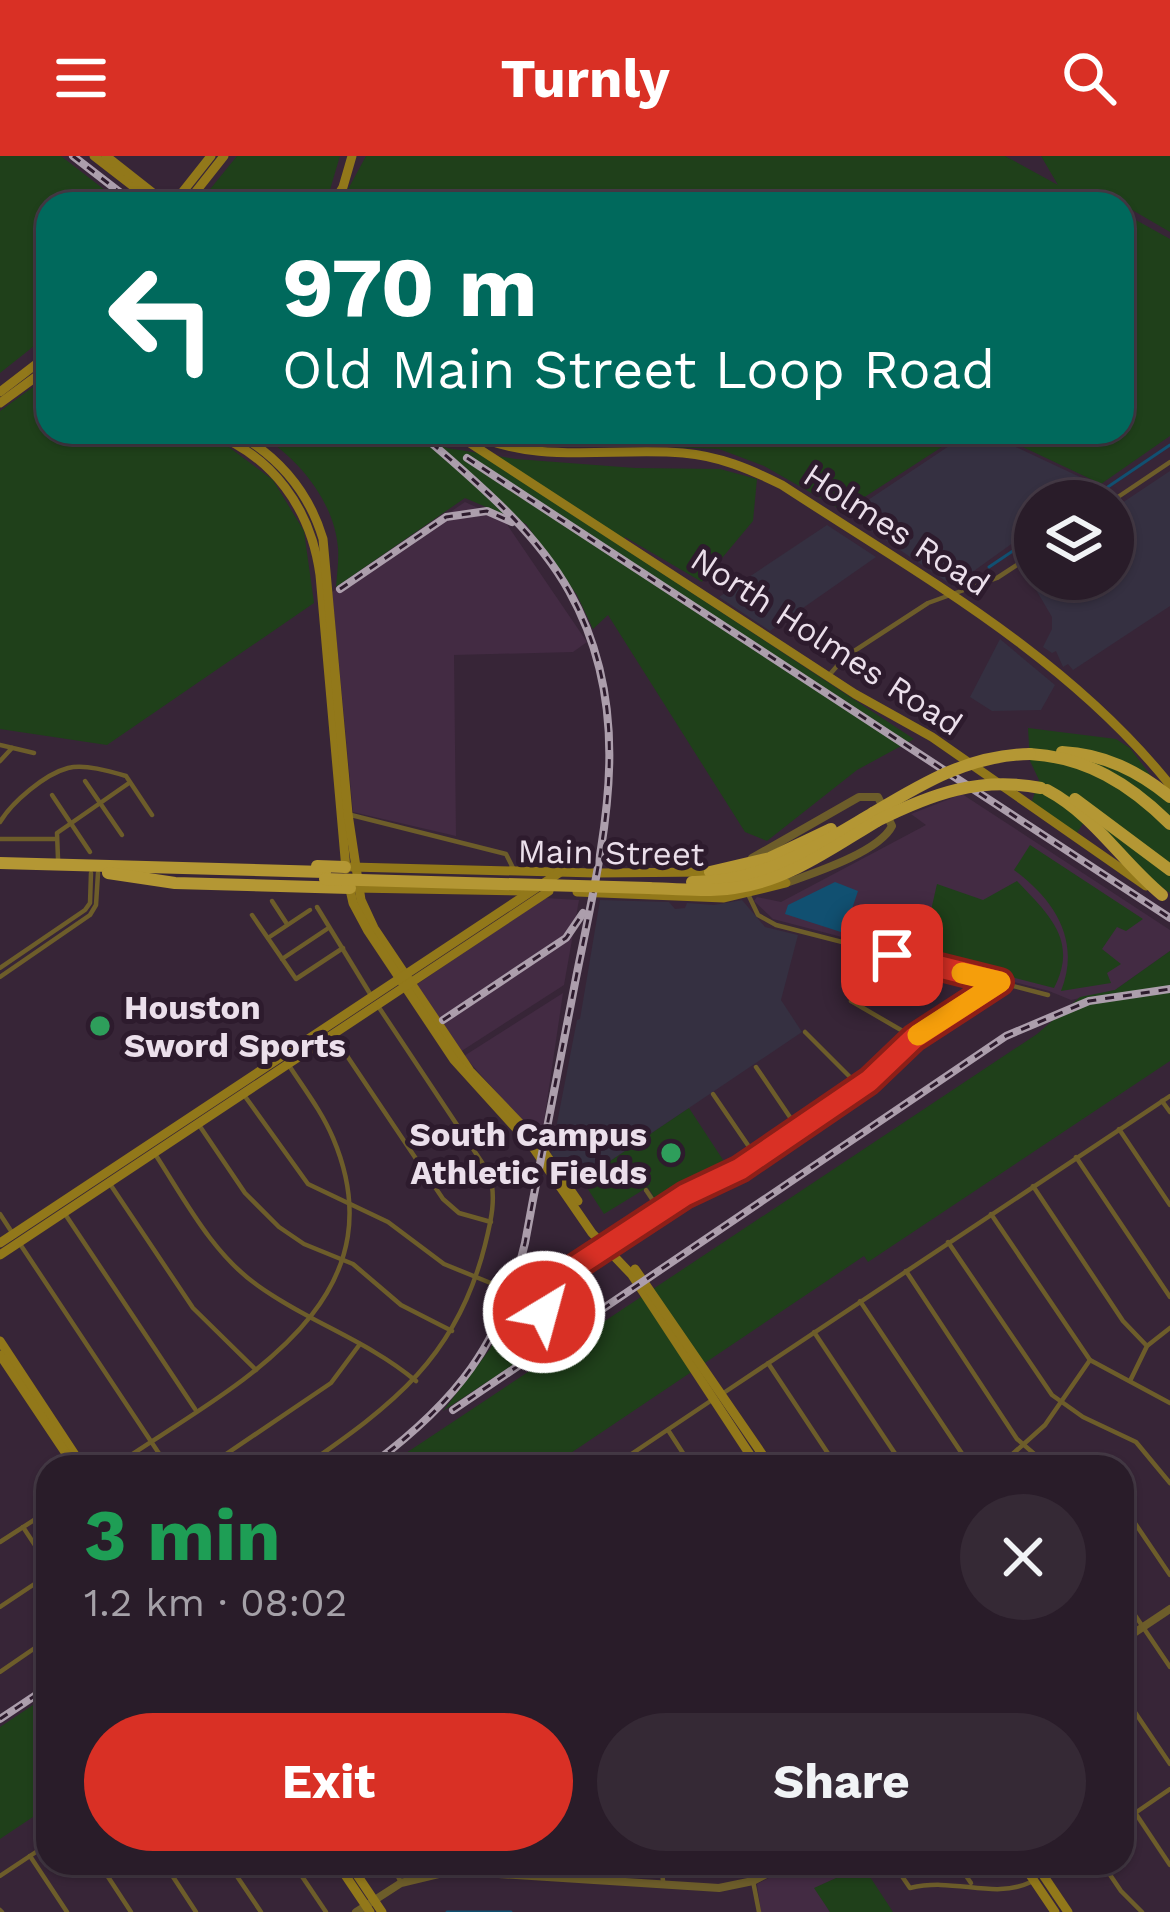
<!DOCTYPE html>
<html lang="en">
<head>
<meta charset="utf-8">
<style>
	body { margin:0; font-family:"Work Sans",sans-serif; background:#352935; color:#f1f3f6; height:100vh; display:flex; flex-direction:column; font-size:45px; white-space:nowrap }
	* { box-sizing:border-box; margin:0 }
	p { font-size:39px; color:#a5a1a8 }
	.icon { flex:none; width:66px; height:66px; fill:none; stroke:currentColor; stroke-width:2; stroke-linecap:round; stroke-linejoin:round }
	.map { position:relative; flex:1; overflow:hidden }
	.side { position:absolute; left:36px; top:1299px; width:1098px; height:420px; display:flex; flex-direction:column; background:#291c29; border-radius:36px; box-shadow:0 3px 9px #0004,0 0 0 3px #453a46 }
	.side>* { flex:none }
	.guide { position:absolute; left:36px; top:36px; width:1098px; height:252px; border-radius:36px; box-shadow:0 3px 9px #0004,0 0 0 3px #453a46; background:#00695c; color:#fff; overflow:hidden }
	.tools { position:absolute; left:1014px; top:324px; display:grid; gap:24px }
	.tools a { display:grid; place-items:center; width:120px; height:120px; border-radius:50%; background:#291c29; box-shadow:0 3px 9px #0004,0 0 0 3px #453a46; font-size:60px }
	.pin { position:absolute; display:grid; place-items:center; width:102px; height:102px; color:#fff; margin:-51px; border-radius:24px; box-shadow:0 6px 18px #0006 }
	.me { position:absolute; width:132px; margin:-66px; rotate:37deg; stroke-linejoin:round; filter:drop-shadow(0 0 9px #0008) }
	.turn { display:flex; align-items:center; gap:42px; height:252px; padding:0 48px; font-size:54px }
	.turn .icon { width:156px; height:156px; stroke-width:2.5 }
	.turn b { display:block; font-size:84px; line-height:102px }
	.round { display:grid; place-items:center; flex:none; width:126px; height:126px; border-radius:63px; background:#352935 }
	.headline { display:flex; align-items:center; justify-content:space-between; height:204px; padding:0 48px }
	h1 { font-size:72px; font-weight:700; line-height:90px; color:#1e9e55 }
	.action { display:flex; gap:24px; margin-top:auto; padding:24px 48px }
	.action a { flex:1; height:138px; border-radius:72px; background:#d93025; color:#fff; font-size:48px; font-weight:700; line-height:138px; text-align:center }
	.action a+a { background:#352935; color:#f1f3f6 }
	header { display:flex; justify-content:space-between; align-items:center; height:156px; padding:0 48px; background:#d93025; color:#fff; font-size:54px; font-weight:700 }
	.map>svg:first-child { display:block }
	.built { fill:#432b43 }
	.industrial { fill:#353041 }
	.green { fill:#1f401a }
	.water { fill:#115071 }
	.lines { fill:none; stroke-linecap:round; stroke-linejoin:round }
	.stream { stroke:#115071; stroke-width:3 }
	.minor { stroke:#6d5d2a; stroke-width:4.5 }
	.tertiary { stroke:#6d5d2a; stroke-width:8 }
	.secondary { stroke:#92781a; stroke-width:9 }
	.trunk { stroke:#b49734; stroke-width:12 }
	.rail-casing { stroke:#ac9eac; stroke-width:8 }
	.rail { stroke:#2d1b2d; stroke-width:3; stroke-dasharray:9; stroke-linecap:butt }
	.trunk-bridge { stroke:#b49734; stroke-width:12 }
	.route-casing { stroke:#8d1f18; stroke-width:30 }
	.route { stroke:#d93025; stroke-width:21 }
	.slow { stroke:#f59e0b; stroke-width:21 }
	.leisure-dot { fill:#2e9e5b; stroke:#2d1b2d; stroke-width:4.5 }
	.labels { text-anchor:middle; stroke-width:10; stroke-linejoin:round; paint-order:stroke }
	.street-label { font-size:33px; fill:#ebdfeb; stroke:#2d1b2d }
	.poi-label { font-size:33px; font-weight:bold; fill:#ebdfeb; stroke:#2d1b2d; text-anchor:start }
</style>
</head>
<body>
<header><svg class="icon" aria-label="menu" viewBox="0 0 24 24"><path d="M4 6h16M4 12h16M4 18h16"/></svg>Turnly<svg class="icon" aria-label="search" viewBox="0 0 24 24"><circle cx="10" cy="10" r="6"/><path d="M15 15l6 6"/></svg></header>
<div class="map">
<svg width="1170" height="1756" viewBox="0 0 1170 1756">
	<rect width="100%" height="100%" fill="#372537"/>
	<g class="built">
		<path d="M465,346L504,364L587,486L573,496L454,499L456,680L353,656L332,436Z"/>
		<path d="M962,638L1170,774V795L1115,834L1071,844L1049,835L773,763L754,745L757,741L781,746L926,669L911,658Z"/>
		<path d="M545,742L579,744L564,829L460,896L416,829Z"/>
		<path d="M563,837L541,986L464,900Z"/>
		<path d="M799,1707H844L845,1718L815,1732L830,1756H761L757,1728Z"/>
	</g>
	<g class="industrial">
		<path d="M970,276H984L1097,329L1073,345H1035V371L953,430L847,358Z"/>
		<path d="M1170,315V450L1073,514L1068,508L1063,511L1056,495L1052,497L1043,491L1052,473V461L1024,413L1035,406V423H1113V353Z"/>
		<path d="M827,369L876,401L770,475L719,441Z"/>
		<path d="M1000,483L1055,529L1041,554L992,555L970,541Z"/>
		<path d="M600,744L669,746L675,753L685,752L687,747L714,749L742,744L765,771L798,779L781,844L802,876L573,1030L551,998L577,864L580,863Z"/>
	</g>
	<g class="green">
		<path d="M0,0H61L123,48H48V179L0,217Z"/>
		<path d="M237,0H340L329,37L320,48H198Z"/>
		<path d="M366,0H1005L1058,29L1041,0H1170V76L1122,48H542L522,36L504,48H340Z"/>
		<path d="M1122,52L1127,59L1170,83V280L1101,328L991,276H1122Z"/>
		<path d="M48,220V276H191L222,286L273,324L304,375L314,447L107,589L0,573V255Z"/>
		<path d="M256,276H285L294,282L302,276H421L447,292L516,303L635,312L720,313L757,323L753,365L702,426L625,381L622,391L914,583L857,614L767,685L745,676L608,459L593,473L577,439L526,368L465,342L336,431C337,418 339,404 338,392C334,343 296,300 256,276Z"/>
		<path d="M639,276H965L843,355L764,310L719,293L618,289Z"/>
		<path d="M1028,572L1116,583L1130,592L1170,645V737L1131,709L1084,666L1075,680L1031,648L1039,624L1030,605Z"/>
		<path d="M1030,689L1143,763L1126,775L1117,771L1102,793L1121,808L1107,817L1111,827L1061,835C1081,785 1055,744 1014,714Z"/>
		<path d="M1017,725C1048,758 1079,784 1054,832L921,798L937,728L983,744Z"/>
		<path d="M1170,795V905L868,1106L864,1100L550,1311H385L1037,878L1080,841L1115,834Z"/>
		<path d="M689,952L729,1013L698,1025L659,1050L648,1031L604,1058L582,1024Z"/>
		<path d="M514,1139L522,1140L515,1147L520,1155L517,1176L531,1197L443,1255L490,1193Z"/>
		<path d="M48,1539V1651L0,1683V1571Z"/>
		<path d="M844,1707H861L893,1756H830L814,1732L845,1718Z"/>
	</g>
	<path class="water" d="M835,726L858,735L844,777L785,758L788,749Z"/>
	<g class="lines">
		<g class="stream">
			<path d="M1087,345L1170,289"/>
			<path d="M989,411L1035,380"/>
			<path d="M447,1756H511"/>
		</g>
		<g class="minor">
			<path d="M1112,345L1170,306"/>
			<path d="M831,517L845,501L928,447L997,422L1035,397"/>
			<path d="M0,589L34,597"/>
			<path d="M0,605L12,592"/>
			<path d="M85,625L122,679"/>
			<path d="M52,639L90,696"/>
			<path d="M351,659L506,698L514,714"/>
			<path d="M0,666C12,646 45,618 68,612C85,608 109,615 126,620L152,659"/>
			<path d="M0,683H56"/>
			<path d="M58,703L57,677L129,627"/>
			<path d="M748,738L758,759L776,769L1048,839"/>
			<path d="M272,745L287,768"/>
			<path d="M317,751L372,841"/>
			<path d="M252,759L296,823L343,792"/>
			<path d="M268,782L310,754"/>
			<path d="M282,803L327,773"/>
			<path d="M0,812L85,754L90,747L91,717"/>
			<path d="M0,821L90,759L96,749L98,717"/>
			<path d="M851,845L913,881"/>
			<path d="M805,876L860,931"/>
			<path d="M333,879L443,1043L459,1057L491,1066"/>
			<path d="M756,911L798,973"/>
			<path d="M713,938L756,1001"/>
			<path d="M244,939L308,1028L388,1066L444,1108L498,1130"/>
			<path d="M1162,945L1170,956"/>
			<path d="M199,969L245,1037L279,1071L304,1088L353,1108L401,1149L452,1175"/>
			<path d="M1119,973L1170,1049"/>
			<path d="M155,998C185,1044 212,1097 257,1129C308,1166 367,1184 416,1225"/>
			<path d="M1076,1001L1170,1141"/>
			<path d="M110,1028L193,1152L256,1214"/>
			<path d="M1033,1030L1123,1165L1147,1190"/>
			<path d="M646,1034L660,1055"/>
			<path d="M0,1058L13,1078"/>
			<path d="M65,1058L195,1253"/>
			<path d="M991,1058L1090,1204L1170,1247"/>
			<path d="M948,1086L1052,1239L1083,1261L1136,1286L1170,1327"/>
			<path d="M20,1088L168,1311"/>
			<path d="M906,1115L1017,1283L1039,1302L1060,1311"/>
			<path d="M525,1135L565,1120L688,1037L739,1013L869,925L914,882L1001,827"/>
			<path d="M860,1145L971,1311"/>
			<path d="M814,1176L904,1311"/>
			<path d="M536,1185L549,1128"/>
			<path d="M768,1207L837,1311"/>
			<path d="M1130,1225L1147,1190L1170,1172"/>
			<path d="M722,1238L1170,940"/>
			<path d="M668,1274L692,1311"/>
			<path d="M113,1311C226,1233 405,1152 333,982C322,956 305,934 290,911"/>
			<path d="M207,1311L331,1227L360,1188"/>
			<path d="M303,1311C393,1249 457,1201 485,1089C491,1065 497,1041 489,1017L378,850"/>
			<path d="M612,1311L712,1244"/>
			<path d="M998,1311L1045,1269L1090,1204"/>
			<path d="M1122,1348L1170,1419"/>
			<path d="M23,1371L48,1409"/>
			<path d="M0,1386L48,1355"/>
			<path d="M1122,1440L1170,1511"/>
			<path d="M0,1451L48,1419"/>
			<path d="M0,1516L48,1483"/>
			<path d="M1122,1537L1170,1608"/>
			<path d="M1122,1637L1170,1709"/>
			<path d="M1122,1666L1170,1633"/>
			<path d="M30,1700L67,1756"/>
			<path d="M99,1707L131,1756"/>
			<path d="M164,1707L196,1756"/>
			<path d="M228,1707L261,1756"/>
			<path d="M293,1707L326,1756"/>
			<path d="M392,1707L401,1727"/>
			<path d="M591,1707V1724"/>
			<path d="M661,1707L663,1725"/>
			<path d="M893,1707L910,1732C956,1721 993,1744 1031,1726"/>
			<path d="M957,1707L971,1727"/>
			<path d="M1102,1707L1121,1735L1142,1756"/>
			<path d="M1046,1717L1061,1707"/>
			<path d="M0,1720L48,1688"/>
			<path d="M753,1725L759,1756"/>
			<path d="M0,1754L2,1756"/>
		</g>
		<g class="tertiary">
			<path d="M752,702L859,641H878L892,670C879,696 814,717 786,727"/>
			<path d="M1122,1485L1170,1453"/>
			<path d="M356,1756L401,1727L451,1715L719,1732L753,1725L788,1707"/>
		</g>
		<g class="secondary">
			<path d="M94,0L156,48"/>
			<path d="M106,0L167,48"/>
			<path d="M173,48L211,0"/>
			<path d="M186,48L224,0"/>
			<path d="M333,48L343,31L352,0"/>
			<path d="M0,236L48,199"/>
			<path d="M0,247L48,212"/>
			<path d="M209,276C273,299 311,353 320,419L346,713"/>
			<path d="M235,276C278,300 309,336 323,383L348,658L361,744L374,772L470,915L536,984L578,1045"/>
			<path d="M453,276L855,538L932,581L1146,730"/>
			<path d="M468,276C537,310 609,291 683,297C719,300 750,313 782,329C918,418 1067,500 1170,629"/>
			<path d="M351,711L596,717L710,716"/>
			<path d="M349,729L353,747L368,775L454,904L532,990L592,1077L632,1119L758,1311"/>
			<path d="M355,732L525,735"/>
			<path d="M577,736L724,742L786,727"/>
			<path d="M0,1087L562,715"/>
			<path d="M0,1099L549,735"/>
			<path d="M635,1113L771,1311"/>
			<path d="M0,1185L83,1311"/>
			<path d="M0,1199L75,1311"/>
			<path d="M337,1707L370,1756"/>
			<path d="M349,1707L382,1756"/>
			<path d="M1022,1707L1055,1756"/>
			<path d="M1035,1707L1068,1756"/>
		</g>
		<g class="trunk">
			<path d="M1062,596C1104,598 1138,615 1170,641"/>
			<path d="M1030,598C1086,601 1130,628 1170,668"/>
			<path d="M1047,634C1094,659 1121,705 1162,739"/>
			<path d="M1075,643L1170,714"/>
			<path d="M0,707L325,716"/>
			<path d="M317,710L345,711"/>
			<path d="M710,716L770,702L831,673"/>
			<path d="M108,717L175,727L350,732"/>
			<path d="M692,726C761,727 815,691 873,657"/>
			<path d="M649,732C677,733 706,736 734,732C787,725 832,692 877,665"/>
		</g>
		<defs>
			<g id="rail">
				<path d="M73,0L135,48"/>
				<path d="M467,302L1170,762"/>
				<path d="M340,433L446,361L487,355L512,366"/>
				<path d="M443,864L566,782L583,757"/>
				<path d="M453,1254L1006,880L1089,845L1170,833"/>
				<path d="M374,1307C456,1245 501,1189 525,1087C541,1000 558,913 575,827C601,694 640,561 569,435C533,371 473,324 419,276"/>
				<path d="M0,1563L48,1531"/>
			</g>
		</defs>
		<use href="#rail" class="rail-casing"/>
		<use href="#rail" class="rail"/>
		<g class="trunk-bridge">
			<path d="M873,657C923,627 969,599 1030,598"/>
			<path d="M877,665C931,638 980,620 1041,632"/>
			<path d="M325,723L649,732"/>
		</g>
	</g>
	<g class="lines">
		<defs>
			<path id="route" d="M544,1156L549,1128L685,1039L740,1013L869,925L914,882L1000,826L892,799"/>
		</defs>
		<use href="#route" class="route-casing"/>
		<use href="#route" class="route"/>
		<path class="slow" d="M918,879L1000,826L962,817"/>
	</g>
	<g class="leisure-dot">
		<circle cx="100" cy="870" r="12"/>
		<circle cx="671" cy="997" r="12"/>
	</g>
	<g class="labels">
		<g class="street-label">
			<text transform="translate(897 373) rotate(33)" y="12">Holmes Road</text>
			<text transform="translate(827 485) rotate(33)" y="12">North Holmes Road</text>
			<text transform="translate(611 696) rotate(1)" y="12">Main Street</text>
		</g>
		<g class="poi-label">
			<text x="124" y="863">Houston<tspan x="124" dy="38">Sword Sports</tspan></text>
			<text x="647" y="990" text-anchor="end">South Campus<tspan x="647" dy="38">Athletic Fields</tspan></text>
		</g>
	</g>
</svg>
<div class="tools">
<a><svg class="icon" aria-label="layers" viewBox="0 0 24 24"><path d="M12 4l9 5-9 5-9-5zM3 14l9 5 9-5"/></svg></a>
</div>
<div class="pin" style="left:892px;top:799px;background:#d93025"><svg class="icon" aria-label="arrive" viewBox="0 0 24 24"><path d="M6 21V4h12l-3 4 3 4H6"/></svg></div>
<svg class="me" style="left:544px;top:1156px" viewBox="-20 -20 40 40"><circle r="17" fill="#d93025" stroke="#fff" stroke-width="3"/><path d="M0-11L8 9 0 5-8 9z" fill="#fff"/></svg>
<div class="guide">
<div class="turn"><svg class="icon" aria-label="left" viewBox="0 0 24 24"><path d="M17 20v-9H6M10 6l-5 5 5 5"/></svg><div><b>970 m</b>Old Main Street Loop Road</div></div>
</div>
<section class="side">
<div class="headline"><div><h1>3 min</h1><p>1.2 km · 08:02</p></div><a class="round"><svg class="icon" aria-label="close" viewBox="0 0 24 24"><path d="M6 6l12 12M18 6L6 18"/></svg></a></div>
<div class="action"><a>Exit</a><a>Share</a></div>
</section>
</div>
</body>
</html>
